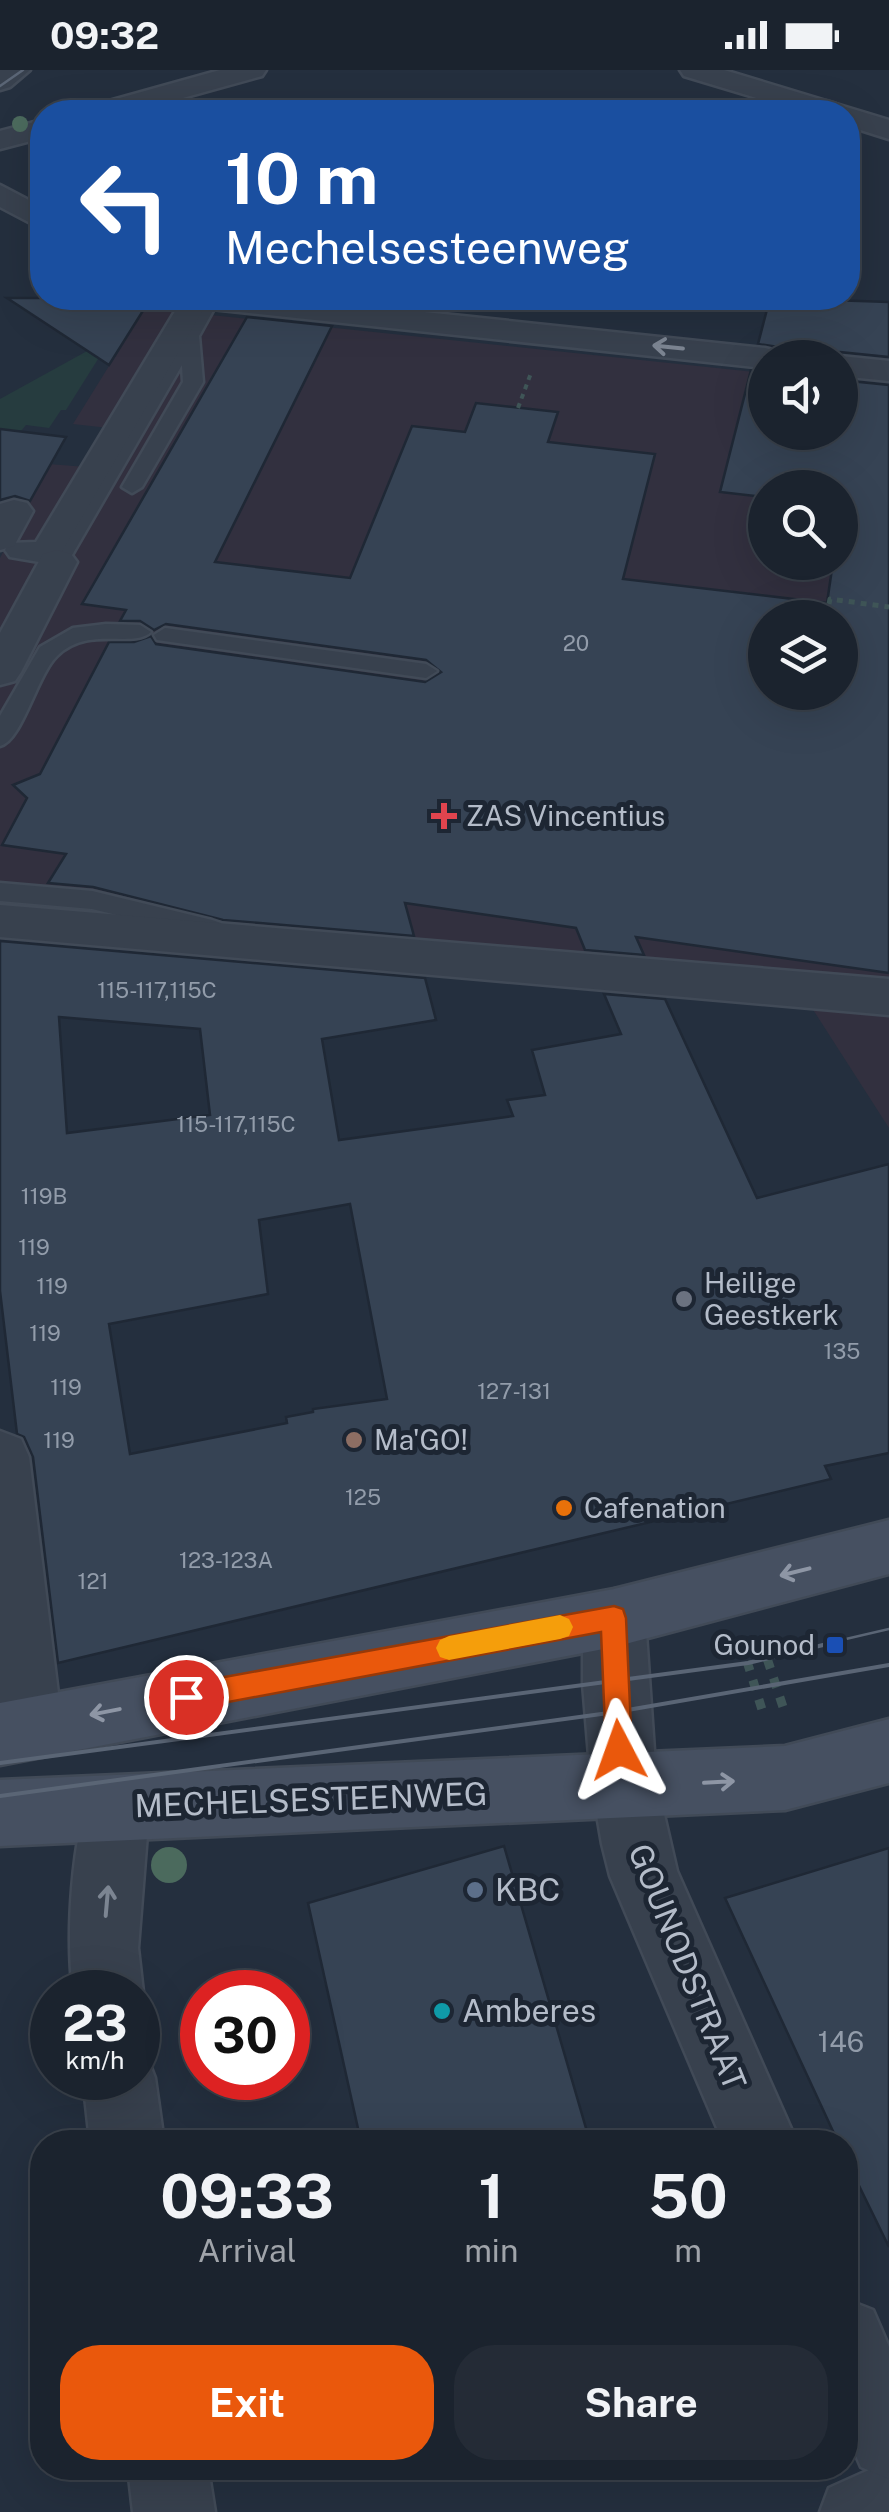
<!DOCTYPE html>
<html lang="en">
<head>
<meta charset="utf-8">
<style>
	body { margin:0; font-family:"Public Sans",sans-serif; background:#242b36; color:#f1f3f6; height:100vh; display:flex; flex-direction:column; font-size:38px; white-space:nowrap }
	* { box-sizing:border-box; margin:0 }
	p { font-size:32px; color:#a0a4aa }
	.icon { flex:none; width:55px; height:55px; fill:none; stroke:currentColor; stroke-width:2; stroke-linecap:round; stroke-linejoin:round }
	.map { position:relative; flex:1; overflow:hidden }
	.details { position:absolute; left:30px; top:2060px; width:828px; height:350px; display:flex; flex-direction:column; background:#1b232e; border-radius:40px; box-shadow:0 10px 40px #0002,0 0 0 2px #39404a }
	.details>* { flex:none }
	.top-card { position:absolute; left:30px; top:30px; width:830px; height:210px; border-radius:40px; box-shadow:0 10px 40px #0002,0 0 0 2px #39404a; background:#1a4fa0; color:#fff; overflow:hidden }
	.fabs { position:absolute; left:748px; top:270px; display:grid; gap:20px }
	.fabs a { display:grid; place-items:center; width:110px; height:110px; border-radius:50%; background:#1b232e; box-shadow:0 10px 40px #0002,0 0 0 2px #39404a; font-size:50px }
	.speed { position:absolute; left:30px; top:1900px; display:flex; gap:20px; font-size:50px; font-weight:700; text-align:center }
	.speed>* { display:grid; place-content:center; width:130px; height:130px; border-radius:50%; background:#1b232e; box-shadow:0 10px 40px #0002,0 0 0 2px #39404a; line-height:1 }
	.speed small { font-size:25px; font-weight:400 }
	.speed .limit { border:15px solid #d22; background:#fff; color:#111 }
	.pin { position:absolute; display:grid; place-items:center; width:85px; height:85px; color:#fff; margin:-42px; border:5px solid #fff; border-radius:50%; box-shadow:0 2px 10px #0007 }
	.me { position:absolute; width:110px; margin:-55px; rotate:356deg; stroke-linejoin:round; filter:drop-shadow(0 0 8px #0008) }
	.turn { display:flex; align-items:center; gap:35px; height:210px; padding:0 30px; font-size:45px }
	.turn .icon { width:130px; height:130px; stroke-width:2.5 }
	.turn b { display:block; font-size:70px; line-height:85px }
	.eta { display:flex; justify-content:space-evenly; align-items:center; height:170px; text-align:center }
	.eta b { font-size:60px; font-weight:700; line-height:70px }
	.cta { display:flex; gap:20px; margin-top:auto; padding:20px 30px }
	.cta a { flex:1; height:115px; border-radius:40px; background:#ea580c; color:#fff; font-size:40px; font-weight:700; line-height:115px; text-align:center }
	.cta a+a { background:#242b36; color:#f1f3f6 }
	.status { display:flex; justify-content:space-between; align-items:center; height:70px; padding:0 50px; background:#1b232e; direction:ltr }
	.status svg { height:28px; fill:currentColor }
	.map>svg:first-child { display:block }
	.medical { fill:#32303f; fill-rule:evenodd }
	.green { fill:#263c3f }
	.building { fill:#364354; stroke:#1f2835; stroke-width:2.5; fill-rule:evenodd }
	.lines { fill:none; stroke-linecap:round; stroke-linejoin:round }
	.service-casing { stroke:#414a57; stroke-width:5 }
	.pedestrian-casing { stroke:#414a57; stroke-width:5 }
	.minor-casing { stroke:#414a57; stroke-width:5 }
	.tertiary-casing { stroke:#414a57; stroke-width:5 }
	.secondary-casing { stroke:#414a57; stroke-width:5 }
	.path-far2 { stroke:#3f5557; stroke-width:4; stroke-dasharray:5 5; stroke-linecap:butt }
	.path-far1 { stroke:#3f5557; stroke-width:5; stroke-dasharray:6 6; stroke-linecap:butt }
	.path { stroke:#3f5557; stroke-width:9; stroke-dasharray:10 10; stroke-linecap:butt }
	.service { fill:#38414e; fill-rule:evenodd }
	.pedestrian { fill:#38414e; fill-rule:evenodd }
	.minor { fill:#38414e; fill-rule:evenodd }
	.tertiary { fill:#38414e; fill-rule:evenodd }
	.secondary { fill:#465061; fill-rule:evenodd }
	.tram-far1 { stroke:#5a6575; stroke-width:2.5 }
	.tram { stroke:#5a6575; stroke-width:4 }
	.tree { fill:#4b6a5d }
	.oneway { stroke:#7c8592 }
	.oneway2 { stroke:#8e96a5 }
	.route { fill:#ea580c; stroke:#983908; stroke-width:2.5 }
	.slow { fill:#f59e0b }
	.health-dot { fill:#e0444e; stroke:#1d2633; stroke-width:4 }
	.worship-dot { fill:#6b7280; stroke:#1d2633; stroke-width:4 }
	.education-dot { fill:#8d6e63; stroke:#1d2633; stroke-width:4 }
	.food-dot { fill:#e8710a; stroke:#1d2633; stroke-width:4 }
	.transit-dot { fill:#1a4fb4; stroke:#1d2633; stroke-width:4 }
	.service-dot { fill:#5c6f8a; stroke:#1d2633; stroke-width:4 }
	.culture-dot { fill:#0f9aa8; stroke:#1d2633; stroke-width:4 }
	.labels { text-anchor:middle; stroke-width:10; stroke-linejoin:round; paint-order:stroke }
	.number-label { font-size:22px; fill:#929caa }
	.poi-label { font-size:28px; fill:#b4bcc9; stroke:#1d2633; text-anchor:start }
	.near-number-label { font-size:28px; fill:#929caa }
	.near-street-label { font-size:32px; fill:#b4bcc9; stroke:#1d2633 }
	.near-poi-label { font-size:32px; fill:#b4bcc9; stroke:#1d2633; text-anchor:start }
</style>
</head>
<body>
<div class="status"><b>09:32</b><svg viewBox="0 0 49 12"><path d="M0 12V9h3v3zM5 12V6h3v6zM10 12V3h3v9zM15 12V0h3v12zM26 1h20v11H26zM47 4h2v5h-2z"/></svg></div>
<div class="map">
<svg width="889" height="2442" viewBox="0 0 889 2442">
	<rect width="100%" height="100%" fill="#242f3e"/>
	<path class="medical" d="M145,238L765,303V362H840L889,316V1058L803,924L423,902L0,869V488L49,394L86,397L109,358L73,354ZM765,418H840V492H765ZM765,548H840V622H765Z"/>
	<path class="green" d="M98,275L105,278L66,340H61L49,358L26,355L21,361L0,359V329Z"/>
	<g class="building">
		<path d="M7,228H151L109,295Z"/>
		<path d="M770,228L889,232V287L840,282L828,288H786L778,277L758,274Z"/>
		<path d="M247,247L332,256L215,492L350,508L412,356L465,362L476,333L558,342L548,372L655,384L623,509L827,533L833,492H840V418H765V427L720,422L751,300L765,302V362H840V310L889,315V903L636,867L644,885L585,880L576,858L405,833L414,866L223,850L93,817L48,813L66,784L2,775L27,728L13,715L40,704L109,572H134L151,566L156,574L425,612L441,602L426,590L166,554L154,560L140,551H120L126,540L82,534ZM765,548H840V622H765Z"/>
		<path d="M0,359L66,367L30,431L15,426L0,430Z"/>
		<path d="M0,871L425,908L436,950L322,969L339,1070L513,1046L507,1030L545,1025L532,980L621,964L604,924L665,929L757,1128L889,1094V1383L825,1396L831,1409L58,1593L33,1387L24,1367L17,1364L0,1221ZM59,947L200,959L210,1045L67,1063ZM350,1134L387,1329L313,1339V1342L286,1347L287,1353L130,1384L109,1254L268,1224L259,1150Z"/>
		<path d="M504,1776L590,2072H361L308,1833Z"/>
		<path d="M889,1778V2177L845,2087V2072H838L725,1828Z"/>
	</g>
	<g class="lines">
		<defs>
			<g id="service">
				<path d="M220,228L199,266L203,312L142,417L132,423L122,417L183,312L182,295L68,492L57,498L49,497L46,492L203,229Z"/>
				<path d="M106,554L140,555L151,562C133,579 88,555 57,586C37,605 22,671 0,676V646L40,577L73,558Z"/>
				<path d="M165,558L426,594L437,601L426,608L157,570L154,565Z"/>
				<path d="M0,813L92,821L212,850L221,853L225,859L221,865L212,868L92,839L0,831Z"/>
			</g>
			<g id="pedestrian">
				<path d="M183,228H210L61,483L56,490L45,493L10,487L5,480L10,473L36,472Z"/>
				<path d="M889,2391V2442H820L829,2418Z"/>
			</g>
			<g id="minor">
				<path d="M220,0H266L262,6L132,42H86L91,36Z"/>
				<path d="M680,0H724L889,50V69L848,56V42H803L684,6Z"/>
				<path d="M42,50V68L0,79V61Z"/>
				<path d="M0,115L42,137V159L0,137Z"/>
				<path d="M185,228H291L765,278L777,281L782,288H765V298L202,238L190,235Z"/>
				<path d="M840,286L889,291V311L840,306V288H832Z"/>
				<path d="M14,430L27,433L33,441L14,476L0,480V434Z"/>
				<path d="M57,480L71,484L77,492L21,602L15,611L0,615V563L43,484Z"/>
				<path d="M0,835L889,909V945L0,867Z"/>
				<path d="M0,1361L21,1369L29,1387L62,1656L53,1678L30,1687L7,1678L0,1661Z"/>
				<path d="M614,1519L636,1528L645,1548L656,1710L677,1801L797,2072H723L610,1806L602,1774L591,1710L583,1614V1548L592,1528Z"/>
				<path d="M116,1706L139,1716L149,1739L138,1878L143,1922L138,1936V1922H73C66,1867 71,1767 93,1716Z"/>
				<path d="M138,1980L145,1982L155,2008L164,2072H90L83,2008H138Z"/>
				<path d="M845,2229L873,2240L889,2277V2409L861,2397L845,2360Z"/>
				<path d="M128,2398H208L215,2442H133Z"/>
			</g>
			<path id="tertiary" d="M0,0H30L10,17L0,20Z"/>
			<g id="secondary">
				<path d="M889,1450V1504L614,1577L0,1695V1633L614,1519Z"/>
				<path d="M889,1649V1713L785,1740L0,1776V1710L785,1676Z"/>
			</g>
		</defs>
		<use href="#service" class="service-casing"/>
		<use href="#pedestrian" class="pedestrian-casing"/>
		<use href="#minor" class="minor-casing"/>
		<use href="#tertiary" class="tertiary-casing"/>
		<use href="#secondary" class="secondary-casing"/>
		<path class="path-far2" d="M518,338L531,303"/>
		<path class="path-far1" d="M829,534L830,529L889,537"/>
		<g class="path">
			<path d="M761,1570L785,1643"/>
			<path d="M741,1572L764,1646"/>
		</g>
		<use href="#service" class="service"/>
		<use href="#pedestrian" class="pedestrian"/>
		<use href="#minor" class="minor"/>
		<use href="#tertiary" class="tertiary"/>
		<use href="#secondary" class="secondary"/>
		<g class="tram-far1">
			<path d="M0,16L23,0"/>
			<path d="M833,1572L889,1559"/>
		</g>
		<g class="tram">
			<path d="M0,1693L748,1593L844,1570"/>
			<path d="M0,1726L616,1642L889,1595"/>
		</g>
	</g>
	<g class="tree">
		<circle cx="20" cy="54" r="8"/>
		<circle cx="169" cy="1795" r="18"/>
	</g>
	<defs><path id="oneway-shaft" d="M-6 0H5M1.5-3L5.5 0L1.5 3" fill="none" stroke-width="1.6" stroke-linecap="round" stroke-linejoin="round" transform="scale(2.5)"/></defs>
	<g class="oneway">
		<use href="#oneway-shaft" transform="translate(668 277) rotate(-174)"/>
		<use href="#oneway-shaft" transform="translate(107 1831) rotate(-85)"/>
	</g>
	<g class="oneway2">
		<use href="#oneway-shaft" transform="translate(795 1502) rotate(166)"/>
		<use href="#oneway-shaft" transform="translate(105 1642) rotate(169)"/>
		<use href="#oneway-shaft" transform="translate(719 1712) rotate(-3)"/>
	</g>
	<path class="route" d="M614,1536L623,1539L626,1548L632,1680L629,1689L619,1693L609,1689L606,1680L601,1562L186,1640L176,1636L173,1627L176,1618L186,1614Z"/>
	<path class="slow" d="M560,1545L569,1549L573,1557L569,1566L560,1569L449,1590L440,1587L436,1578L440,1570L449,1566Z"/>
	<path class="health-dot" d="M439 731h10v10h10v10h-10v10h-10v-10h-10v-10h10z"/>
	<circle class="worship-dot" cx="684" cy="1229" r="10"/>
	<circle class="education-dot" cx="354" cy="1370" r="10"/>
	<circle class="food-dot" cx="564" cy="1438" r="10"/>
	<rect class="transit-dot" x="825" y="1565" width="20" height="20" rx="5"/>
	<circle class="service-dot" cx="475" cy="1820" r="10"/>
	<circle class="culture-dot" cx="442" cy="1941" r="10"/>
	<g class="labels">
		<g class="number-label">
			<text x="576" y="581">20</text>
			<text x="157" y="928">115-117,115C</text>
			<text x="236" y="1062">115-117,115C</text>
			<text x="44" y="1134">119B</text>
			<text x="34" y="1185">119</text>
			<text x="52" y="1224">119</text>
			<text x="45" y="1271">119</text>
			<text x="842" y="1289">135</text>
			<text x="66" y="1325">119</text>
			<text x="514" y="1329">127-131</text>
			<text x="59" y="1378">119</text>
			<text x="363" y="1435">125</text>
			<text x="226" y="1498">123-123A</text>
			<text x="93" y="1519">121</text>
		</g>
		<g class="poi-label">
			<text x="466" y="756">ZAS Vincentius</text>
			<text x="704" y="1223">Heilige<tspan x="704" dy="32">Geestkerk</tspan></text>
			<text x="374" y="1380">Ma'GO!</text>
			<text x="584" y="1448">Cafenation</text>
			<text x="815" y="1585" text-anchor="end">Gounod</text>
		</g>
		<g class="near-number-label">
			<text x="841" y="1982">146</text>
		</g>
		<g class="near-street-label">
			<text transform="translate(311 1730) rotate(-2)" y="11">MECHELSESTEENWEG</text>
			<text transform="translate(687 1897) rotate(68)" y="11">GOUNODSTRAAT</text>
		</g>
		<g class="near-poi-label">
			<text x="495" y="1831">KBC</text>
			<text x="462" y="1952">Amberes</text>
		</g>
	</g>
</svg>
<div class="fabs">
<a><svg class="icon" aria-label="sound" viewBox="0 0 24 24"><path d="M4 9h4l5-4v14l-5-4H4zM17 9q2 3 0 6"/></svg></a>
<a><svg class="icon" aria-label="search" viewBox="0 0 24 24"><circle cx="10" cy="10" r="6"/><path d="M15 15l6 6"/></svg></a>
<a><svg class="icon" aria-label="layers" viewBox="0 0 24 24"><path d="M12 4l9 5-9 5-9-5zM3 14l9 5 9-5"/></svg></a>
</div>
<div class="speed"><div>23<small>km/h</small></div><div class="limit">30</div></div>
<div class="pin" style="left:186px;top:1627px;background:#d93025"><svg class="icon" aria-label="arrive" viewBox="0 0 24 24"><path d="M6 21V4h12l-3 4 3 4H6"/></svg></div>
<svg class="me" style="left:619px;top:1680px" viewBox="-20 -20 40 40"><path d="M0-17L14 15 0 8-14 15z" fill="#ea580c" stroke="#fff" stroke-width="4"/></svg>
<div class="top-card">
<div class="turn"><svg class="icon" aria-label="left" viewBox="0 0 24 24"><path d="M17 20v-9H6M10 6l-5 5 5 5"/></svg><div><b>10 m</b>Mechelsesteenweg</div></div>
</div>
<section class="details">
<div class="eta">
<div><b>09:33</b><p>Arrival</p></div>
<div><b>1</b><p>min</p></div>
<div><b>50</b><p>m</p></div>
</div>
<div class="cta"><a>Exit</a><a>Share</a></div>
</section>
</div>
</body>
</html>
